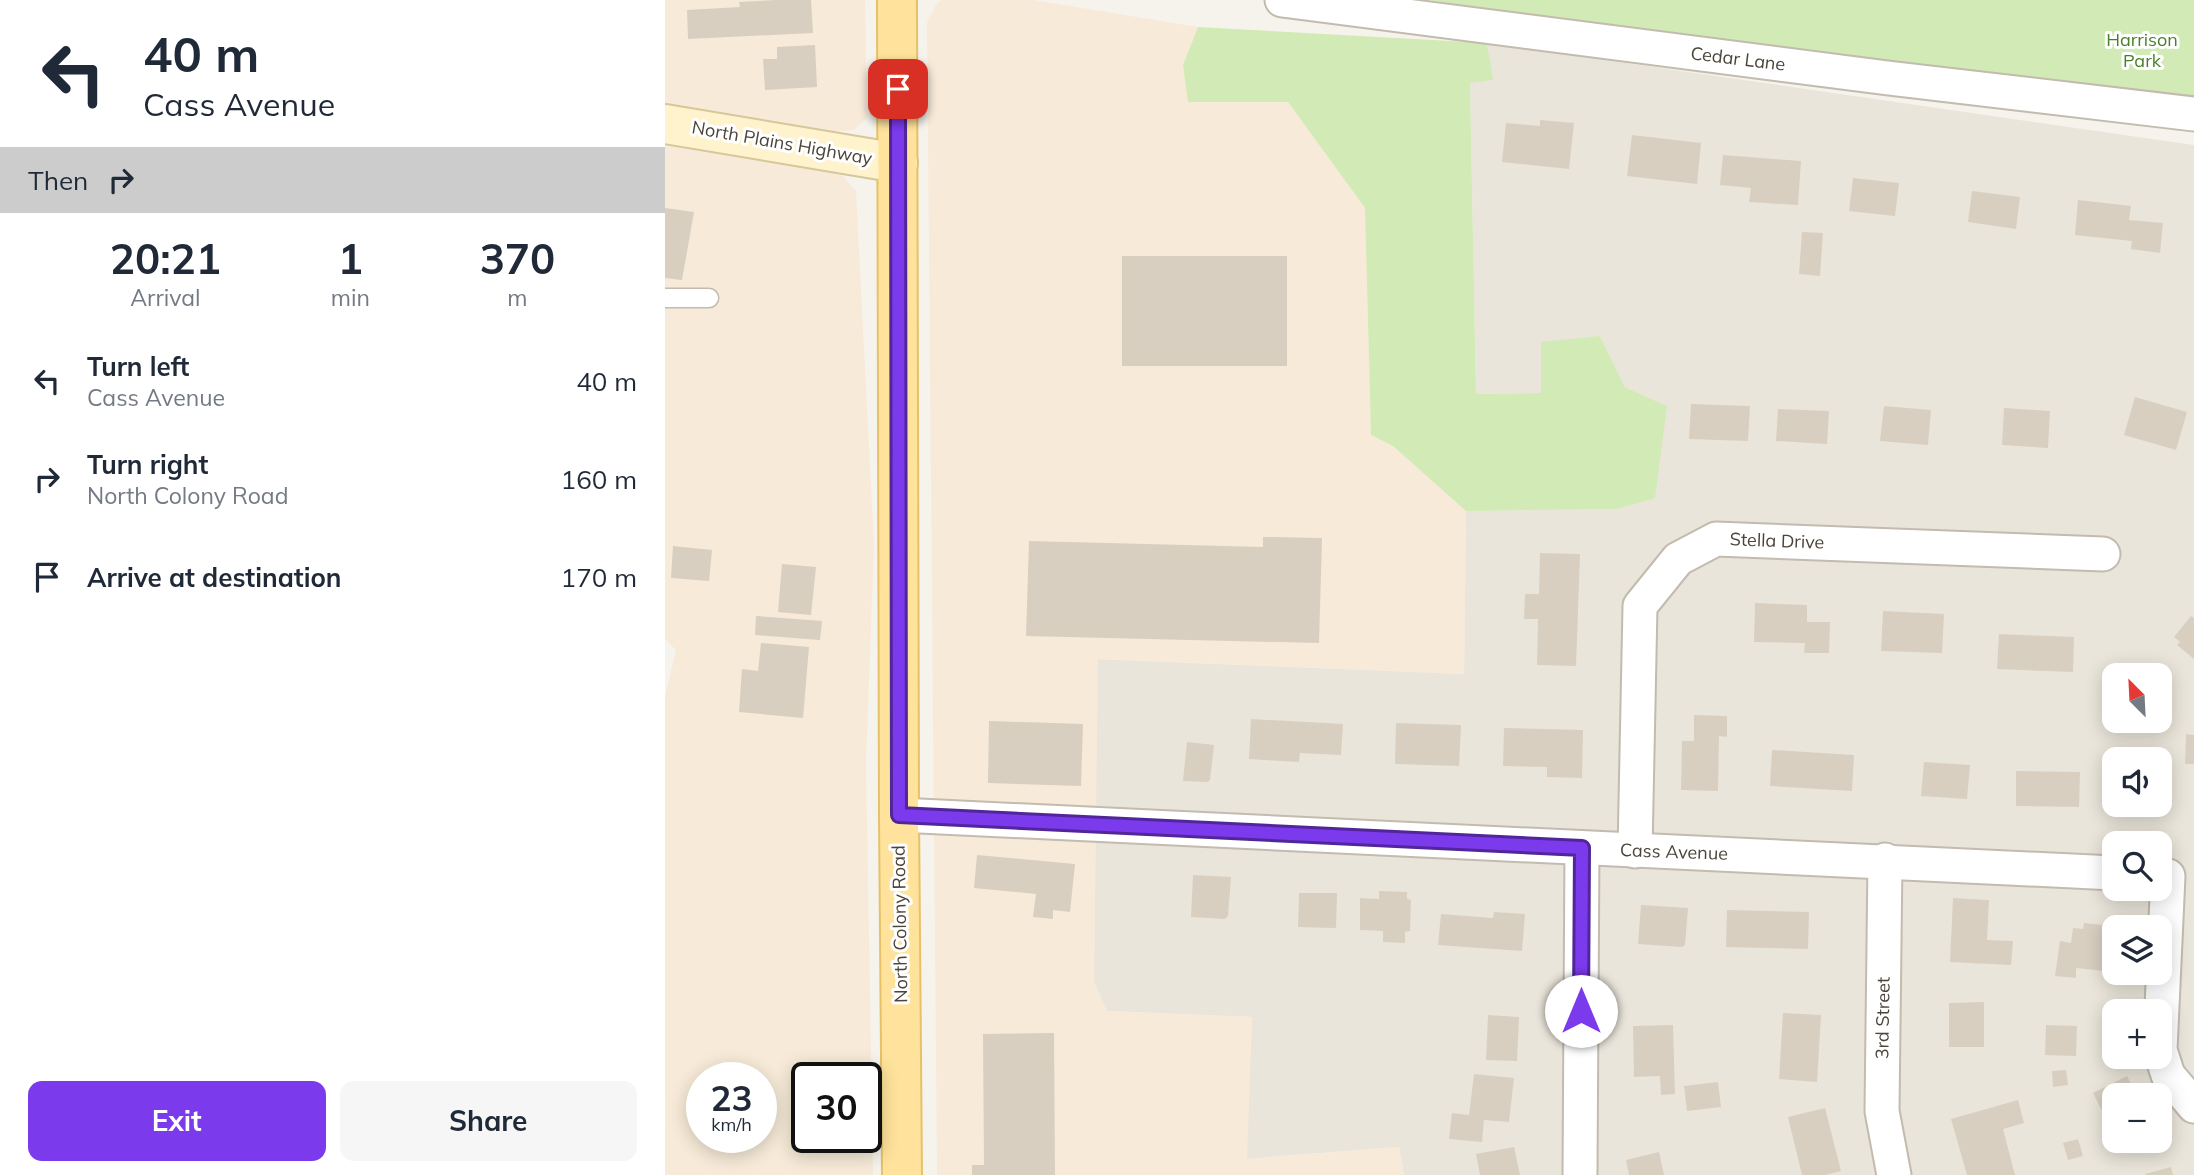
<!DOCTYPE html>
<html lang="en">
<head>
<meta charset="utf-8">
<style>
	body { margin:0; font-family:Mulish,sans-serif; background:#f6f6f7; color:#1f2937; height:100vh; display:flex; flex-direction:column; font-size:26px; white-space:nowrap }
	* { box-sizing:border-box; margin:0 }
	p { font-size:23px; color:#747a83 }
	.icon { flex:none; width:38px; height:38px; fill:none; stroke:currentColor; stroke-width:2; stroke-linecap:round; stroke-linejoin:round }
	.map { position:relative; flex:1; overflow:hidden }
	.drawer { display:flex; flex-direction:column; background:#fff; width:665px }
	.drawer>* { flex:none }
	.top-card { background:#fff; color:#1f2937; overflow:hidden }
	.needle { width:46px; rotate:336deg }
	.fabs { position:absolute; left:1437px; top:663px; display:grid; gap:14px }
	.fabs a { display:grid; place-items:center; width:70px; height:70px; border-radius:14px; background:#fff; box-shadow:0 4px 18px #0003; font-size:35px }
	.speed { position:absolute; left:21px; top:1062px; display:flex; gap:14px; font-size:35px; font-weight:700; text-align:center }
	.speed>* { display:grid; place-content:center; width:91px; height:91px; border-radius:50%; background:#fff; box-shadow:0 4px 18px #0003; line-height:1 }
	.speed small { font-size:18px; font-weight:400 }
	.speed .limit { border:4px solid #111; border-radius:10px; background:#fff; color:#111 }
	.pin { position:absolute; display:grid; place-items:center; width:60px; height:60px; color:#fff; margin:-30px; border-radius:14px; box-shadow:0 4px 10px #0006 }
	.me { position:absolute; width:77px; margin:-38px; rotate:0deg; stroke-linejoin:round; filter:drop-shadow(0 0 5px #0008) }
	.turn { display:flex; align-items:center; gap:24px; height:147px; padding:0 28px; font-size:32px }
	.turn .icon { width:91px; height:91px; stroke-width:2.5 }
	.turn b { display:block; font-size:49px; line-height:60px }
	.then { display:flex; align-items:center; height:66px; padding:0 28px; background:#0003; gap:14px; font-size:26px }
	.eta { display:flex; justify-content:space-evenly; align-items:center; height:119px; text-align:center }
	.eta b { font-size:42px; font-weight:700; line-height:49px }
	.action { display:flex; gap:14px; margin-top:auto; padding:14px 28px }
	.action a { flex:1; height:80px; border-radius:14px; background:#7c3aed; color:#fff; font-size:28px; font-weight:700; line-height:80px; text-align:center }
	.action a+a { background:#f6f6f7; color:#1f2937 }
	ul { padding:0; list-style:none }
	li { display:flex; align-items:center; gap:21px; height:98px; padding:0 28px }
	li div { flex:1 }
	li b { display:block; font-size:26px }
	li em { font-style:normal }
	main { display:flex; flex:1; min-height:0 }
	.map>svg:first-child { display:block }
	.residential { fill:#eae5da; fill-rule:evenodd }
	.commercial { fill:#f7ead8; fill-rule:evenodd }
	.green { fill:#d2eab5 }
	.building { fill:#d8cfc1 }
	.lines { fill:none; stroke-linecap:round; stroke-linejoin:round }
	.lane-casing { stroke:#c2bbae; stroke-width:21 }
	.street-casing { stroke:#c2bbae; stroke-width:37 }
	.secondary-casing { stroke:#d6c79b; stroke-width:42 }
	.primary-casing { stroke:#e6c16a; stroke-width:42 }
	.lane { stroke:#fff; stroke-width:18 }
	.street { stroke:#fff; stroke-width:33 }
	.secondary { stroke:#fff3cd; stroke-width:38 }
	.primary { stroke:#ffe39c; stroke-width:38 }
	.route-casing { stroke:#51269a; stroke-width:18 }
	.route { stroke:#7c3aed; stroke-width:12 }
	.labels { text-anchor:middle; stroke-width:6; stroke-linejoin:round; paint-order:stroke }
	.park-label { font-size:18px; fill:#4a7f2a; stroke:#fff }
	.street-label { font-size:18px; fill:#4b4439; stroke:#fff }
</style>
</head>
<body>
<main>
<section class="drawer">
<div class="top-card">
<div class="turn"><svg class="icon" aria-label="left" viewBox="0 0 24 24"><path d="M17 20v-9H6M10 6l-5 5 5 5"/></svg><div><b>40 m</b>Cass Avenue</div></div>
<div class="then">Then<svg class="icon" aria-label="right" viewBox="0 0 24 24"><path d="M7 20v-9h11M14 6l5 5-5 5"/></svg></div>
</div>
<div class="eta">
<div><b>20:21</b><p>Arrival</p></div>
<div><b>1</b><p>min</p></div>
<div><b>370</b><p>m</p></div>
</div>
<ul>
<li><svg class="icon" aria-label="left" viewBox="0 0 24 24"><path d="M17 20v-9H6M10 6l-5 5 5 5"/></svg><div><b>Turn left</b><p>Cass Avenue</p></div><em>40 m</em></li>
<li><svg class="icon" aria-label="right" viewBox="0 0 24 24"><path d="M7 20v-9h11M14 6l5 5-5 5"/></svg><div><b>Turn right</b><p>North Colony Road</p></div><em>160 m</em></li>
<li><svg class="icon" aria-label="arrive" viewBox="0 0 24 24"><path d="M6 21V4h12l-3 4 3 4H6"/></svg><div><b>Arrive at destination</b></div><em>170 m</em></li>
</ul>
<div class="action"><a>Exit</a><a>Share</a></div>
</section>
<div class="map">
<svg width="1529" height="1175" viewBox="0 0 1529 1175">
	<rect width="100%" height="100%" fill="#f6f3ec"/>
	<path class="residential" d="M822,43L1529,145V1175H739L734,1147L581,1159L587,1017L442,1011L429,983L432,659L799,674L801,511L951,509L1002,406L960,387L935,336L876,393L811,394L805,82L827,80ZM1449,676H1494V721H1449ZM1449,760H1494V805H1449ZM1449,844H1494V889H1449ZM1449,928H1494V973H1449ZM1449,1012H1494V1057H1449ZM1449,1096H1494V1141H1449Z"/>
	<g class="commercial">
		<path d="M0,0H200L202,118L189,130L116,135L0,109Z"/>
		<path d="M276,0H368L533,27L518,65L523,102H623L700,208L706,435L728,446L801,511L799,674L433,659L429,983L442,1011L587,1017L582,1159L734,1147L739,1175H272L262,23L271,5Z"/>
		<path d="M0,146L175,173L191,191L209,546L201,761L208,1175H0V697L11,650L0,639ZM37,1078H96V1138H37ZM142,1078H201V1138H142Z"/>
	</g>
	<g class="green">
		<path d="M763,0H1529V108Z"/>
		<path d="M533,27L822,43L828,80L805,83L811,394L876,393V342L935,336L960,387L1002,406L990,498L951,509L801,511L728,446L706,435L700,208L623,102H523L518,65Z"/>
	</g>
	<g class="building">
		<path d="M112,0H146L148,33L23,39L22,10L75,7L74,2Z"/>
		<path d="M150,45L152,87L100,90L98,59H112V47Z"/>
		<path d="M875,120L909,123L904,169L837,162L841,123L875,126Z"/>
		<path d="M967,135L1036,143L1032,184L962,176Z"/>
		<path d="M1058,155L1136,161L1133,205L1084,202L1086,188L1055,185Z"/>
		<path d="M1188,178L1234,183L1230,216L1184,211Z"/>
		<path d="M1307,191L1355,197L1351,229L1303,222Z"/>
		<path d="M1413,200L1466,206L1464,220L1498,223L1495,253L1466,249L1467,241L1410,235Z"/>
		<path d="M0,208L29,212L17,280L0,278Z"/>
		<path d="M1137,232L1158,233L1155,276L1134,274Z"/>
		<rect x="457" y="256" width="165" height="110"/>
		<path d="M1470,397L1522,412L1511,450L1459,435Z"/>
		<path d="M1026,404L1085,406L1083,441L1024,439Z"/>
		<path d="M1219,406L1266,410L1263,445L1215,441Z"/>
		<path d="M1339,408L1385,411L1383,448L1337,445Z"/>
		<path d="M1113,409L1164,411L1162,444L1111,441Z"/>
		<path d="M598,537L657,538L654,643L361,636L364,541L598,547Z"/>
		<path d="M8,546L47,550L44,581L6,578Z"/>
		<path d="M875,553L915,554L911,666L872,665L873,619H859L860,594H874Z"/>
		<path d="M117,564L151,567L146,615L113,612Z"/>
		<path d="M1090,603L1142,605V622H1165L1164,653H1139L1140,643L1089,642Z"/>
		<path d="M1218,611L1279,614L1277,653L1216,651Z"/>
		<path d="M91,616L157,621L155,640L90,635Z"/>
		<path d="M1526,616L1529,618V659L1512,645L1515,642L1509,637Z"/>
		<path d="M1334,634L1409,637L1408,672L1332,669Z"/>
		<path d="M96,643L144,647L138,718L74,712L77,669L93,671Z"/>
		<path d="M1029,715L1062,716V737L1054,736L1053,791L1016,790L1017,741H1029Z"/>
		<path d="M586,719L678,724L676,755L635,753L634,762L584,759Z"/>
		<path d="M324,721L418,724L416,786L323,783Z"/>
		<path d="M731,723L796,725L794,766L730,764Z"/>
		<path d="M839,728L918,730L917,778L882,777V767L838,766Z"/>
		<path d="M1521,734L1529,735V764H1520Z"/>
		<path d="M522,742L549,745L545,780L542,782L518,781Z"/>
		<path d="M1107,750L1189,755L1187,791L1105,786Z"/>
		<path d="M1259,762L1305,765L1302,799L1256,796Z"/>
		<path d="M1351,771L1415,772L1414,807L1351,806Z"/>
		<path d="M1445,771H1449V805H1443Z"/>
		<path d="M1494,773L1503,774L1502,792H1494Z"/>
		<path d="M312,855L410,864L405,912L388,910V919L368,917L371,894L309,888Z"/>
		<path d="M528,875L566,877L563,916L560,919L526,917Z"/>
		<path d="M714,891L742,892V899L746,900L745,931L740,932V943L718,942V931L695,930V898L714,899Z"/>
		<path d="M634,893H672L671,928L633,927Z"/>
		<path d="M1288,898L1324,900L1322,940L1348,941L1346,965L1285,962Z"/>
		<path d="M976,905L1023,908L1020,945L1017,947L973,944Z"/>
		<path d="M1062,910L1144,912L1143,949L1061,947Z"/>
		<path d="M829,912L860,914L857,951L773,945L776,914L828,918Z"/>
		<path d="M1419,923L1438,925L1437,931L1449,933V972L1411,968V978L1390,976L1395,941L1406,943L1408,928L1418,929Z"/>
		<path d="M1319,1002V1047H1284V1003Z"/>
		<path d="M1118,1013L1156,1015L1152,1082L1114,1079Z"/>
		<path d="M823,1015L854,1017L852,1061L821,1060Z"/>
		<path d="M1008,1025L1010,1094L996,1095L995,1076L969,1077L968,1026Z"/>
		<path d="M1381,1025L1412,1026L1411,1056L1380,1055Z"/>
		<path d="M389,1033L390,1175H307V1165H319L318,1034Z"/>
		<path d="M1401,1070L1403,1085L1388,1087L1387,1071Z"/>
		<path d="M809,1074L849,1078L844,1122L819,1120L817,1142L784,1139L787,1113L804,1115Z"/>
		<path d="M1462,1076L1472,1096H1449V1134L1428,1093Z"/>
		<path d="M1053,1082L1056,1107L1022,1111L1019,1086Z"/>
		<path d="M1353,1100L1359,1123L1338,1129L1350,1175H1302L1286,1119Z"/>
		<path d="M1160,1108L1176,1171L1160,1175H1137L1123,1117Z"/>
		<path d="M1413,1139L1418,1156L1403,1160L1398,1143Z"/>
		<path d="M849,1147L855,1175H815L811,1154Z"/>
		<path d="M994,1152L999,1175H964L961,1160Z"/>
		<path d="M1506,1167L1508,1175H1481L1480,1174Z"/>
	</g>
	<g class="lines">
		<defs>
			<path id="lane" d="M0,298H44"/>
			<g id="street">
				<path d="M617,0L1223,78L1529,114"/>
				<path d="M234,815L1449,873"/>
				<path d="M970,851L975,606L1013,559L1051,539L1438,554"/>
				<path d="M1220,860L1217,1111L1229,1175"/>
				<path d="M1503,876L1495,1050L1503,1075L1529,1106"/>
				<path d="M915,1175L917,848"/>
			</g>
			<path id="secondary" d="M0,124L233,163"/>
			<path id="primary" d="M232,0L234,815L237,1175"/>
		</defs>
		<use href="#lane" class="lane-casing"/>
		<use href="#street" class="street-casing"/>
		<use href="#secondary" class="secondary-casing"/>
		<use href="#primary" class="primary-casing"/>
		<use href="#lane" class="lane"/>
		<use href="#street" class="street"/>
		<use href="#secondary" class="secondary"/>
		<use href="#primary" class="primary"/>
	</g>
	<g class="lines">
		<defs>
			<path id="route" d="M233,89L234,815L917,848L916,1011"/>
		</defs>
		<use href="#route" class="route-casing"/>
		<use href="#route" class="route"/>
	</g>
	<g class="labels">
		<g class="park-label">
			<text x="1477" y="46">Harrison<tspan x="1477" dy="21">Park</tspan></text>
		</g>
		<g class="street-label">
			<text transform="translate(1073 59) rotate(7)" y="6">Cedar Lane</text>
			<text transform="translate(117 143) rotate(10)" y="6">North Plains Highway</text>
			<text transform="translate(1112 541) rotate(2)" y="6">Stella Drive</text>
			<text transform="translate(1009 852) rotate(2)" y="6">Cass Avenue</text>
			<text transform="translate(235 924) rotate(-91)" y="6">North Colony Road</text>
			<text transform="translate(1218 1018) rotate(-89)" y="6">3rd Street</text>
		</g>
	</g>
</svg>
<div class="fabs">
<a><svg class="needle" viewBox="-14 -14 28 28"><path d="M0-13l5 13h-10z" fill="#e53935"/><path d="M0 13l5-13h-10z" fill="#747a83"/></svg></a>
<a><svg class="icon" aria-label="sound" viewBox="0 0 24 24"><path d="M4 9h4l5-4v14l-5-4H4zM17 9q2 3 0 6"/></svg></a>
<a><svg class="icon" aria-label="search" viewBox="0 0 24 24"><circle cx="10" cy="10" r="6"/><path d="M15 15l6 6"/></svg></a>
<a><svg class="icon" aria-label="layers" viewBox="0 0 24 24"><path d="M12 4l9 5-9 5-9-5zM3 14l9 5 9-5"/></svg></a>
<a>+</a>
<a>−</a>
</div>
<div class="speed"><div>23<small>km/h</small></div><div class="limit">30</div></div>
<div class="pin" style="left:233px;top:89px;background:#d93025"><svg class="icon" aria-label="arrive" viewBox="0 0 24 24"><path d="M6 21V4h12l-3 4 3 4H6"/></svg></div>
<svg class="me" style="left:916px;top:1011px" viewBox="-20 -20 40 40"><circle r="19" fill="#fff"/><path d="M0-13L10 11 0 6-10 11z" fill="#7c3aed"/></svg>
</div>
</main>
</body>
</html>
